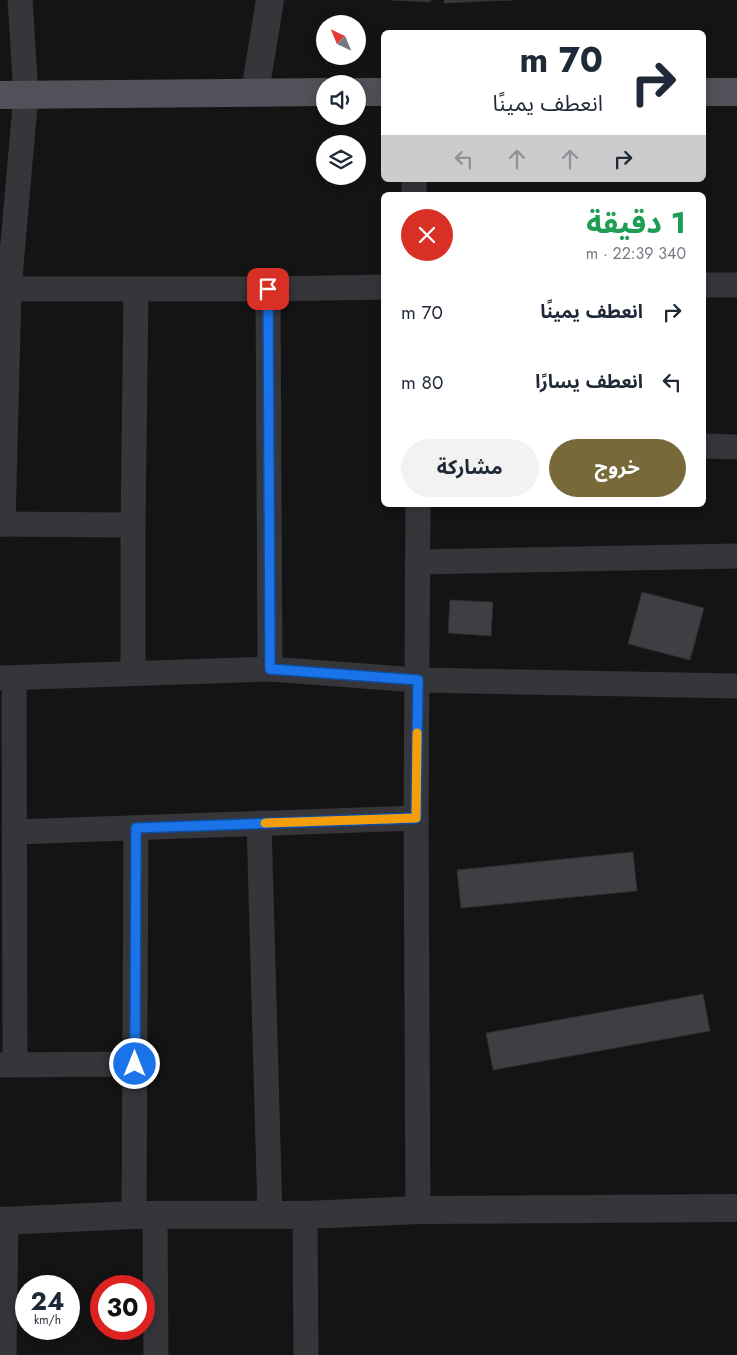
<!DOCTYPE html>
<html lang="ar">
<head>
<meta charset="utf-8">
<style>
	body { margin:0; font-family:Jost,"Noto Sans Arabic",sans-serif; background:#f2f2f3; color:#1f2937; direction:rtl; height:100vh; display:flex; flex-direction:column; font-size:19px; white-space:nowrap }
	* { box-sizing:border-box; margin:0 }
	p { font-size:16px; color:#747a83 }
	.icon { flex:none; width:28px; height:28px; fill:none; stroke:currentColor; stroke-width:2; stroke-linecap:round; stroke-linejoin:round }
	.map { position:relative; flex:1; overflow:hidden; direction:ltr }
	.drawer { position:absolute; left:381px; top:192px; width:325px; height:315px; display:flex; flex-direction:column; background:#fff; border-radius:8px; box-shadow:0 2px 12px #0003; direction:rtl }
	.drawer>* { flex:none }
	.guide { position:absolute; left:381px; top:30px; width:325px; height:152px; border-radius:8px; box-shadow:0 2px 12px #0003; direction:rtl; background:#fff; color:#1f2937; overflow:hidden }
	.needle { width:32px; rotate:316deg }
	.controls { position:absolute; left:316px; top:15px; display:grid; gap:10px }
	.controls a { display:grid; place-items:center; width:50px; height:50px; border-radius:50%; background:#fff; box-shadow:0 2px 12px #0003; font-size:25px }
	.speed { position:absolute; left:15px; top:1275px; display:flex; gap:10px; font-size:25px; font-weight:700; text-align:center }
	.speed>* { display:grid; place-content:center; width:65px; height:65px; border-radius:50%; background:#fff; box-shadow:0 2px 12px #0003; line-height:1 }
	.speed small { font-size:12px; font-weight:400 }
	.speed .limit { border:8px solid #d22; background:#fff; color:#111 }
	.pin { position:absolute; display:grid; place-items:center; width:42px; height:42px; color:#fff; margin:-21px; border-radius:10px; box-shadow:0 2px 8px #0006 }
	.me { position:absolute; width:55px; margin:-28px; rotate:0deg; stroke-linejoin:round; filter:drop-shadow(0 0 4px #0008) }
	.turn { display:flex; align-items:center; gap:18px; height:105px; padding:0 20px; font-size:22px }
	.turn .icon { width:65px; height:65px; stroke-width:2.5 }
	.turn b { display:block; font-size:35px; line-height:42px }
	.lanes { display:flex; align-items:center; height:48px; padding:0 20px; background:#0003; justify-content:center; gap:25px; direction:ltr }
	.lanes .off { opacity:.35 }
	.round { display:grid; place-items:center; flex:none; width:52px; height:52px; border-radius:26px; background:#f2f2f3 }
	.headline { display:flex; align-items:center; justify-content:space-between; height:85px; padding:0 20px }
	h1 { font-size:30px; font-weight:700; line-height:38px; color:#1e9e55 }
	.cta { display:flex; gap:10px; margin-top:auto; padding:10px 20px }
	.cta a { flex:1; height:58px; border-radius:30px; background:#77693a; color:#fff; font-size:20px; font-weight:700; line-height:58px; text-align:center }
	.cta a+a { background:#f2f2f3; color:#1f2937 }
	ul { padding:0; list-style:none }
	li { display:flex; align-items:center; gap:15px; height:70px; padding:0 20px }
	li div { flex:1 }
	li b { display:block; font-size:19px }
	li em { font-style:normal }
	.map>svg:first-child { display:block }
	.building { fill:#3e3f42; stroke:#2e2e31 }
	.lines { fill:none; stroke-linecap:round; stroke-linejoin:round }
	.minor { stroke:#35353a; stroke-width:25 }
	.tertiary { stroke:#35353a; stroke-width:28 }
	.primary { stroke:#515259; stroke-width:28 }
	.route-casing { stroke:#114b97; stroke-width:12 }
	.route { stroke:#1a73e8; stroke-width:9 }
	.slow { stroke:#f59e0b; stroke-width:9 }
</style>
</head>
<body>
<div class="map">
<svg width="737" height="1355" viewBox="0 0 737 1355">
	<rect width="100%" height="100%" fill="#141415"/>
	<g class="building">
		<path d="M391,0H431L430,2Z"/>
		<path d="M444,0H512L444,3Z"/>
		<path d="M642,592L704,608L690,660L628,644Z"/>
		<path d="M450,600L493,602L491,636L448,633Z"/>
		<path d="M633,852L637,891L461,908L457,870Z"/>
		<path d="M703,994L710,1031L493,1070L486,1033Z"/>
	</g>
	<g class="lines">
		<g class="minor">
			<path d="M414,180V195"/>
			<path d="M704,285H737"/>
			<path d="M9,289H268L384,287"/>
			<path d="M268,289L270,669"/>
			<path d="M704,446L737,447"/>
			<path d="M0,524L133,525"/>
			<path d="M3,524L9,289L26,94L20,0"/>
			<path d="M417,562L737,556"/>
			<path d="M133,673V525L136,290"/>
			<path d="M0,678L270,669L417,680L737,686"/>
			<path d="M14,678L15,1065"/>
			<path d="M259,823L270,1215"/>
			<path d="M14,832L416,818"/>
			<path d="M0,1065L135,1064"/>
			<path d="M418,1210L416,818L418,505"/>
			<path d="M134,1215L136,828"/>
			<path d="M305,1215L306,1355"/>
			<path d="M155,1216L156,1355"/>
			<path d="M4,1355L6,1221"/>
		</g>
		<g class="tertiary">
			<path d="M255,92L270,0"/>
			<path d="M0,1221L134,1215H305L418,1210L737,1208"/>
		</g>
		<g class="primary">
			<path d="M358,92H384"/>
			<path d="M704,92H737"/>
			<path d="M0,95L325,92"/>
		</g>
	</g>
	<g class="lines">
		<defs>
			<path id="route" d="M135,1064L136,828L416,818L418,680L270,669L268,289"/>
		</defs>
		<use href="#route" class="route-casing"/>
		<use href="#route" class="route"/>
		<path class="slow" d="M265,823L416,818L417,733"/>
	</g>
</svg>
<div class="controls">
<a><svg class="needle" viewBox="-14 -14 28 28"><path d="M0-13l5 13h-10z" fill="#e53935"/><path d="M0 13l5-13h-10z" fill="#747a83"/></svg></a>
<a><svg class="icon" aria-label="sound" viewBox="0 0 24 24"><path d="M4 9h4l5-4v14l-5-4H4zM17 9q2 3 0 6"/></svg></a>
<a><svg class="icon" aria-label="layers" viewBox="0 0 24 24"><path d="M12 4l9 5-9 5-9-5zM3 14l9 5 9-5"/></svg></a>
</div>
<div class="speed"><div>24<small>km/h</small></div><div class="limit">30</div></div>
<div class="pin" style="left:268px;top:289px;background:#d93025"><svg class="icon" aria-label="arrive" viewBox="0 0 24 24"><path d="M6 21V4h12l-3 4 3 4H6"/></svg></div>
<svg class="me" style="left:135px;top:1064px" viewBox="-20 -20 40 40"><circle r="17" fill="#1a73e8" stroke="#fff" stroke-width="3"/><path d="M0-11L8 9 0 5-8 9z" fill="#fff"/></svg>
<div class="guide">
<div class="turn"><svg class="icon" aria-label="right" viewBox="0 0 24 24"><path d="M7 20v-9h11M14 6l5 5-5 5"/></svg><div><b>70 m</b>انعطف يمينًا</div></div>
<div class="lanes"><svg class="icon off" aria-label="left" viewBox="0 0 24 24"><path d="M17 20v-9H6M10 6l-5 5 5 5"/></svg><svg class="icon off" aria-label="ahead" viewBox="0 0 24 24"><path d="M12 20V5M6 11l6-6 6 6"/></svg><svg class="icon off" aria-label="ahead" viewBox="0 0 24 24"><path d="M12 20V5M6 11l6-6 6 6"/></svg><svg class="icon" aria-label="right" viewBox="0 0 24 24"><path d="M7 20v-9h11M14 6l5 5-5 5"/></svg></div>
</div>
<section class="drawer">
<div class="headline"><div><h1>1 دقيقة</h1><p>340 m · 22:39</p></div><a class="round" style="background:#d93025;color:#fff"><svg class="icon" aria-label="close" viewBox="0 0 24 24"><path d="M6 6l12 12M18 6L6 18"/></svg></a></div>
<ul>
<li><svg class="icon" aria-label="right" viewBox="0 0 24 24"><path d="M7 20v-9h11M14 6l5 5-5 5"/></svg><div><b>انعطف يمينًا</b></div><em>70 m</em></li>
<li><svg class="icon" aria-label="left" viewBox="0 0 24 24"><path d="M17 20v-9H6M10 6l-5 5 5 5"/></svg><div><b>انعطف يسارًا</b></div><em>80 m</em></li>
</ul>
<div class="cta"><a>خروج</a><a>مشاركة</a></div>
</section>
</div>
</body>
</html>
